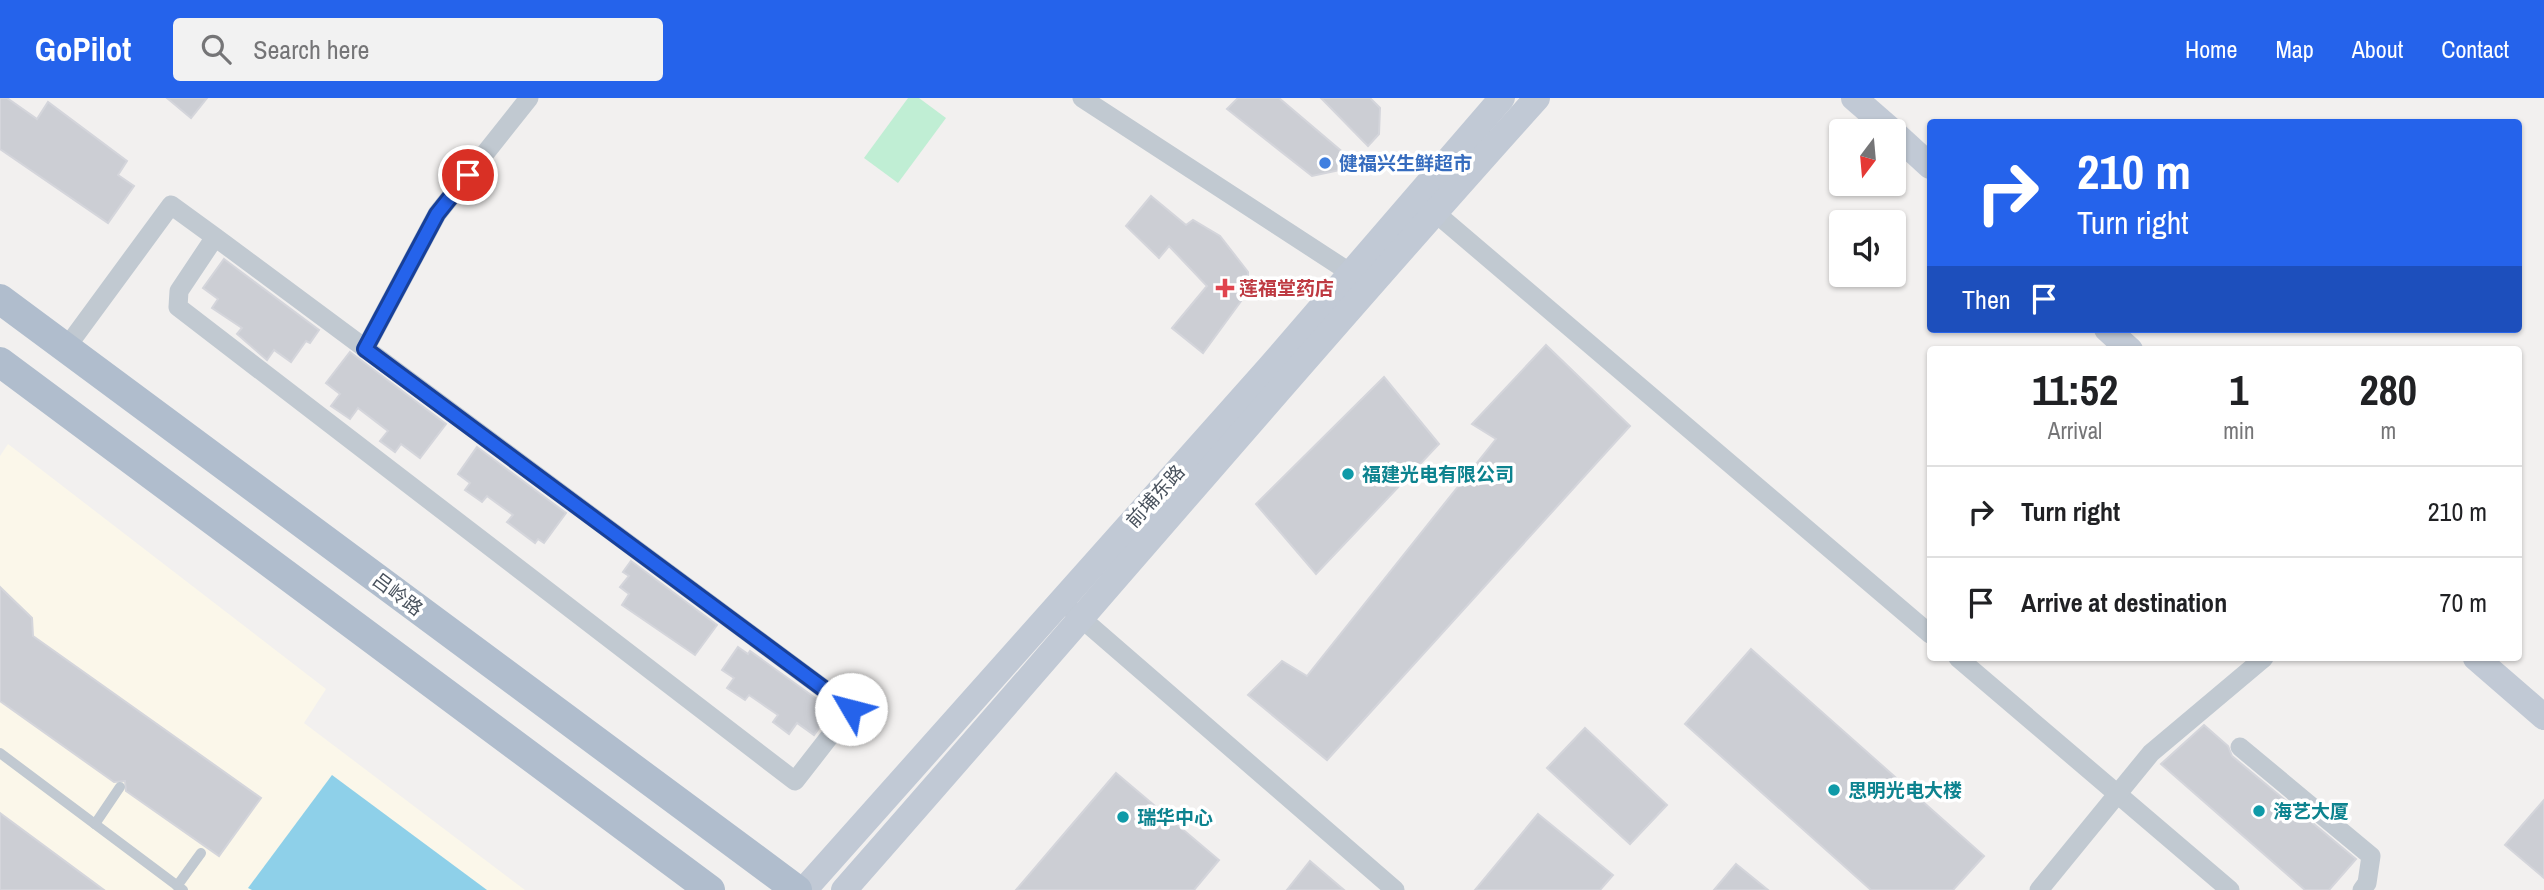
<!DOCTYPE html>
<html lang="en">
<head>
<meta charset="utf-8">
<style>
	body { margin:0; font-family:"Archivo Narrow","Noto Sans SC",sans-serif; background:#f2f2f2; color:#202124; height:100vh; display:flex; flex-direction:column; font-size:26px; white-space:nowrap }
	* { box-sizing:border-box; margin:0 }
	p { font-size:23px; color:#757577 }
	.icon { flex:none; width:38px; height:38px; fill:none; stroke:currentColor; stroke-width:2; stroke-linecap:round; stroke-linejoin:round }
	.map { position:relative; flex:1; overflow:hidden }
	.panel { position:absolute; left:1927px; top:248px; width:595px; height:315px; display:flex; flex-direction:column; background:#fff; border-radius:7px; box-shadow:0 2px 5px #0004 }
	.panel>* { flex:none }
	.hud { position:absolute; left:1927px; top:21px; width:595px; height:214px; border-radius:7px; box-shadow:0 2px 5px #0004; background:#2563eb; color:#fff; overflow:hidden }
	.needle { width:46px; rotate:196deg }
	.fabs { position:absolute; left:1829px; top:21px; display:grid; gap:14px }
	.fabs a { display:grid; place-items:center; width:77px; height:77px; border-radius:7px; background:#fff; box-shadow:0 2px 5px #0004; font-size:35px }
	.pin { position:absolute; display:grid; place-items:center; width:60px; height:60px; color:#fff; margin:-30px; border:4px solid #fff; border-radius:50%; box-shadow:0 2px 7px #0007 }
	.me { position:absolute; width:77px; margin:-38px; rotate:307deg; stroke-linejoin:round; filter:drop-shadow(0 0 5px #0008) }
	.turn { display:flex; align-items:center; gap:24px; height:147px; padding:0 35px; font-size:32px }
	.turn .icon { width:91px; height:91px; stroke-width:2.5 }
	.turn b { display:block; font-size:49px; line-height:60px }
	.then { display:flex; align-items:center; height:66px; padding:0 35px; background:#0003; gap:14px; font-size:26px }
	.eta { display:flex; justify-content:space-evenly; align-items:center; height:119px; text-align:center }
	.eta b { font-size:42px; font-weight:700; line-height:49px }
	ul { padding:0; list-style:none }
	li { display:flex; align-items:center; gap:21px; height:91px; padding:0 35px; border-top:2px solid #e0e0e0 }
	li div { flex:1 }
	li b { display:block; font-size:26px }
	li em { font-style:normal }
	header { display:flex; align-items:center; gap:42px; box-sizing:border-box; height:98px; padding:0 35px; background:#2563eb; color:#fff }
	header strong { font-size:33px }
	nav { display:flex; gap:38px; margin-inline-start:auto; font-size:24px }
	.search { width:490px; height:63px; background:#f2f2f2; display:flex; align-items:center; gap:18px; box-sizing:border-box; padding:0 24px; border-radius:7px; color:#757577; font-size:26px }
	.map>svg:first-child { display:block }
	.commercial { fill:#fbf7ea }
	.green { fill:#c0eed4 }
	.water { fill:#8ed0e9 }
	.building { fill:#ccced4; stroke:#d4d5db; stroke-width:2 }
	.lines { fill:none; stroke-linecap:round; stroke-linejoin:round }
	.lane { stroke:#c1c9d1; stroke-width:10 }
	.street { stroke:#c1c9d1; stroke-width:19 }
	.secondary { stroke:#c1c9d5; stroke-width:26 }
	.primary { stroke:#b0bdcd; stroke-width:30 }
	.route-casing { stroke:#184099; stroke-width:18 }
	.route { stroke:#2563eb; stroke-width:12 }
	.shop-dot { fill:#3f7fe0; stroke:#fff; stroke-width:2.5 }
	.health-dot { fill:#e0444e; stroke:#fff; stroke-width:2.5 }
	.culture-dot { fill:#0f9aa8; stroke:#fff; stroke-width:2.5 }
	.labels { text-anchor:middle; stroke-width:7; stroke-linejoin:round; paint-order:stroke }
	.shop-label { font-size:19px; font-weight:bold; fill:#366cbe; stroke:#fff; text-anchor:start }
	.health-label { font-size:19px; font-weight:bold; fill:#be3a42; stroke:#fff; text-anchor:start }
	.culture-label { font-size:19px; font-weight:bold; fill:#0d838f; stroke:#fff; text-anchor:start }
	.street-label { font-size:19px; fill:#48515c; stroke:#fff }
</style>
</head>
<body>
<header>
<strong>GoPilot</strong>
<div class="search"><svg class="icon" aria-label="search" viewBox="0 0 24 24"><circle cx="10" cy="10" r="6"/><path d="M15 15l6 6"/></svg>Search here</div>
<nav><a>Home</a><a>Map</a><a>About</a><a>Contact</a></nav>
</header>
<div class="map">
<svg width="2544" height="792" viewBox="0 0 2544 792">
	<rect width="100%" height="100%" fill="#f2f0ef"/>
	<path class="commercial" d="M8,346L326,591L304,625L525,792H0V358Z"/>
	<path class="green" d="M908,0H919L946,20L898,85L864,60Z"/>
	<path class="water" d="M332,677L487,792H252L248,790Z"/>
	<g class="building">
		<path d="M0,0H7L37,21L48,4L127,63L118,77L134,88L108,125L0,51Z"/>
		<path d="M167,0H207L191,20Z"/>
		<path d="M1238,0H1279L1359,68L1312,78L1227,11Z"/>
		<path d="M1321,0H1370L1380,10L1379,36L1368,48Z"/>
		<path d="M1151,98L1186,127L1193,122L1220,138L1248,174L1247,195L1203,255L1172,230L1207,188L1169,148L1159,160L1126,128Z"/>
		<path d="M224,161L319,232L310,245L306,243L291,264L274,252L267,262L237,236L242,230L212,210L218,201L203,190Z"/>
		<path d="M1546,247L1630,328L1327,662L1248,597L1282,563L1307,578L1496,341L1472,326Z"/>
		<path d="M350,254L446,326L420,360L401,346L395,354L380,343L388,333L358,310L350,321L331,308L340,296L326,285Z"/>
		<path d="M1384,279L1439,346L1316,476L1256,406Z"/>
		<path d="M477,349L566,415L544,445L538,441L535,445L507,424L513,417L487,398L482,404L465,392L470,385L458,376Z"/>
		<path d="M631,463L717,527L695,557L622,507L629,496L620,489L629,478L623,474Z"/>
		<path d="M0,489L32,520L33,538L261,700L219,758L126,693L125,683L114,684L0,603Z"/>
		<path d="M738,549L748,556L750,553L832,612L814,637L797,625L789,636L773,624L778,617L749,597L745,602L727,590L734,580L722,572Z"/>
		<path d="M1751,551L1984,758L1953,792H1871L1685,626Z"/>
		<path d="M2204,627L2228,648L2232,658L2356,761L2329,792H2305L2161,666Z"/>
		<path d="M1585,630L1667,707L1630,746L1547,670Z"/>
		<path d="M1116,675L1219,762L1194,792H1016Z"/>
		<path d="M2544,702V780L2505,747Z"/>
		<path d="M0,715L104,792H0Z"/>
		<path d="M1538,716L1613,777L1600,792H1475Z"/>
		<path d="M1310,763L1344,792H1287Z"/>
		<path d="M1736,766L1768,792H1714Z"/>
	</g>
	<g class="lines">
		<g class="lane">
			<path d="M0,655L183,792"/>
			<path d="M95,726L120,689"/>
			<path d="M177,788L201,755"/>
		</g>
		<g class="street">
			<path d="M1082,0L1360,181"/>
			<path d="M1425,106L1930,536"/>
			<path d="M66,250L171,107L215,139L851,611L795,683L178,209L179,193L215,139"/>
			<path d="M365,251L437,116L529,0"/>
			<path d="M1073,513L1395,792"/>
			<path d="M1958,560L2230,792"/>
			<path d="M2240,649L2371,758L2367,785L2362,792"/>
			<path d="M2039,792L2151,655L2264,560"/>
		</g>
		<g class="secondary">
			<path d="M1854,0L1892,33"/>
			<path d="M1894,35L1930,68"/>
			<path d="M2107,231L2130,252"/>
			<path d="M2476,560L2544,619"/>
			<path d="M804,792L1269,270L1502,0"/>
			<path d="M844,792C1076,529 1302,261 1537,0"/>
		</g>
		<g class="primary">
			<path d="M0,201L797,792"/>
			<path d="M0,264L710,792"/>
		</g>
	</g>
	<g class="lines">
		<defs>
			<path id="route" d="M468,77L437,116L365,251L851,611"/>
		</defs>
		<use href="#route" class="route-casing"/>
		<use href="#route" class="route"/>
	</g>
	<circle class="shop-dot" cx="1325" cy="65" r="7"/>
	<path class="health-dot" d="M1221.5 179.5h7v7h7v7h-7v7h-7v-7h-7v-7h7z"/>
	<g class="culture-dot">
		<circle cx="1348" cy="376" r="7"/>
		<circle cx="1834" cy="692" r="7"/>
		<circle cx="2259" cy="713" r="7"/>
		<circle cx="1123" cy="719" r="7"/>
	</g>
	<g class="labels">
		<g class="shop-label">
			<text x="1339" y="72">健福兴生鲜超市</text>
		</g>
		<g class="health-label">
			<text x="1239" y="197">莲福堂药店</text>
		</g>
		<g class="culture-label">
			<text x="1362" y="383">福建光电有限公司</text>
			<text x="1848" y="699">思明光电大楼</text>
			<text x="2273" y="720">海艺大厦</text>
			<text x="1137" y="726">瑞华中心</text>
		</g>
		<g class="street-label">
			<text transform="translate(1155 398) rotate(-48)" y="7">前埔东路</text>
			<text transform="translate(398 496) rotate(37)" y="7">吕岭路</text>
		</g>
	</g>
</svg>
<div class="fabs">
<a><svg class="needle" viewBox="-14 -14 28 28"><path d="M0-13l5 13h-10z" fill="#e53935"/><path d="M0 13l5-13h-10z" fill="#757577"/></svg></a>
<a><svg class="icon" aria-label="sound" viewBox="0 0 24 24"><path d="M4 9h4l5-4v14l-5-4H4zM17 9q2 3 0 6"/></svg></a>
</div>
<div class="pin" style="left:468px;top:77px;background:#d93025"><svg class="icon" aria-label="arrive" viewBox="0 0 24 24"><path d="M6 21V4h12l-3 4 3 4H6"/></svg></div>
<svg class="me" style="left:851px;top:611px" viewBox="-20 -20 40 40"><circle r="19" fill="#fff"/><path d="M0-13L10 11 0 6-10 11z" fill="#2563eb"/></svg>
<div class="hud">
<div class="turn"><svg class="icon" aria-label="right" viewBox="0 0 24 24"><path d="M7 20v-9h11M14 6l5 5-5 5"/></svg><div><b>210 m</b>Turn right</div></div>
<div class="then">Then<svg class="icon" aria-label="arrive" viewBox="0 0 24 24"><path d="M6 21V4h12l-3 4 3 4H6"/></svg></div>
</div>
<section class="panel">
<div class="eta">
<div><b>11:52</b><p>Arrival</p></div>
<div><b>1</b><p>min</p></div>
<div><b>280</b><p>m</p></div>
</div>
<ul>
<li><svg class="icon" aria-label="right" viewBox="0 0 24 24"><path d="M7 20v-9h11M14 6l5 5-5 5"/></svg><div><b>Turn right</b></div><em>210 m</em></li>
<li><svg class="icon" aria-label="arrive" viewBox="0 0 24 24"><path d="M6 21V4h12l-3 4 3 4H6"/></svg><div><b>Arrive at destination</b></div><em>70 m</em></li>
</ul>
</section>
</div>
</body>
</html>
